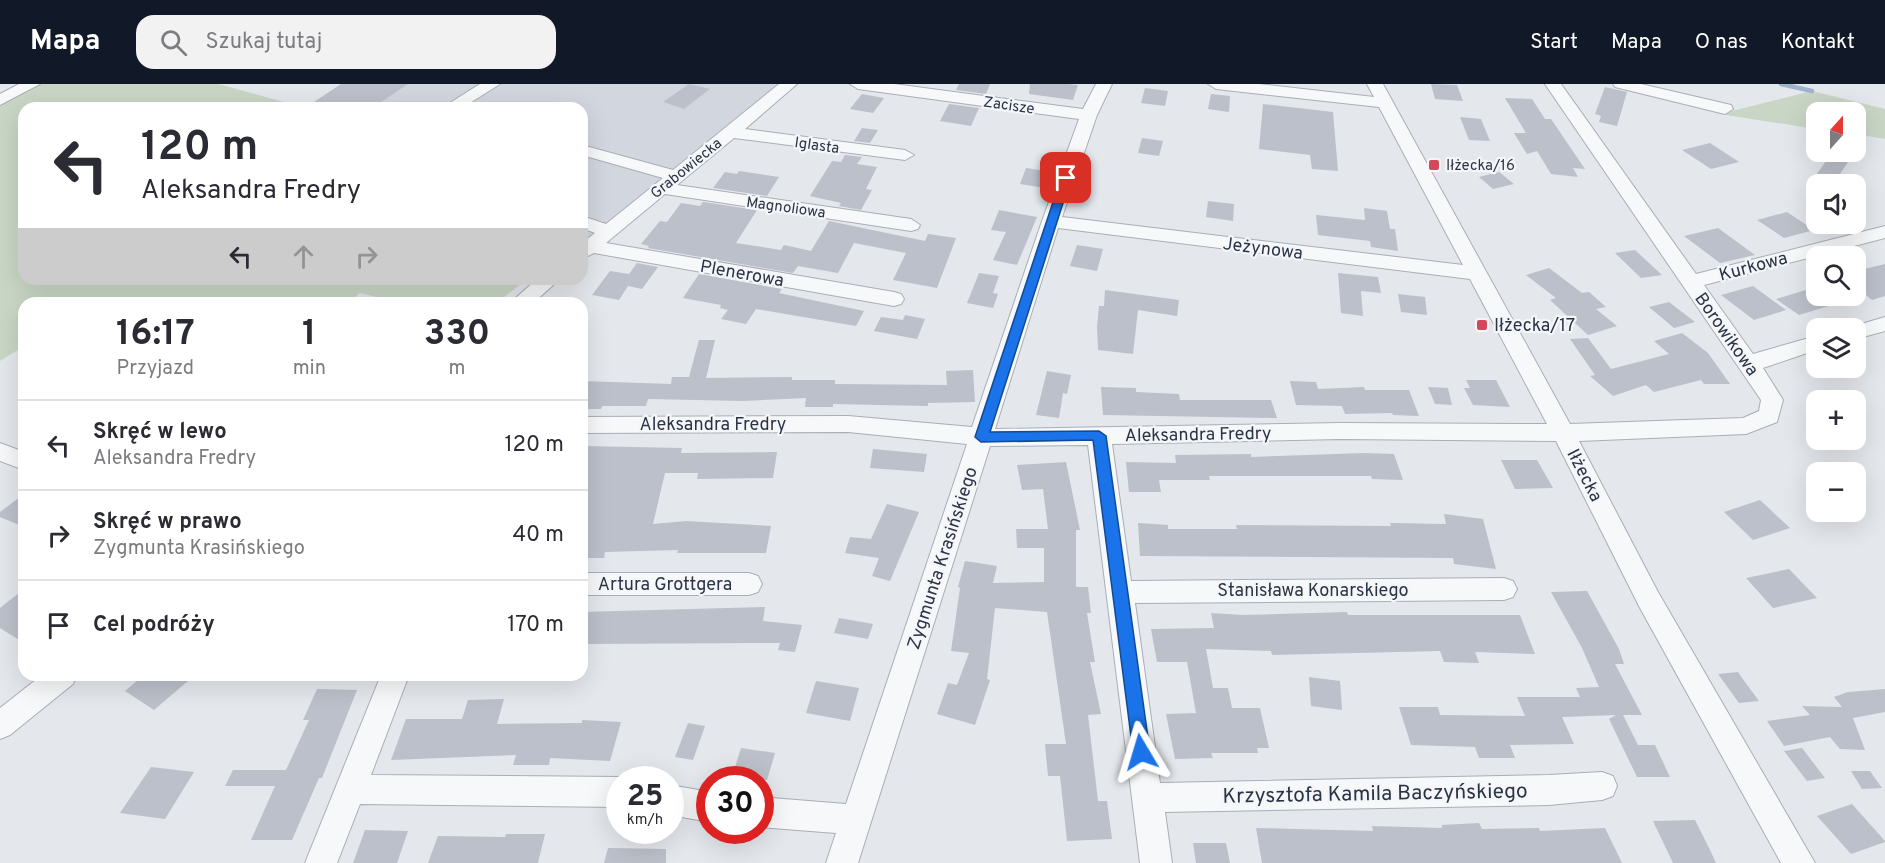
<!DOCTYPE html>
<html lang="pl">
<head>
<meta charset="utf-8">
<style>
	body { margin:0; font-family:Overpass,sans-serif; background:#f2f2f3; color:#2b2b33; height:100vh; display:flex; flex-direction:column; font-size:22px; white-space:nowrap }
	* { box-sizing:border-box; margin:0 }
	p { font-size:20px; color:#7c7c81 }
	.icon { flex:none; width:33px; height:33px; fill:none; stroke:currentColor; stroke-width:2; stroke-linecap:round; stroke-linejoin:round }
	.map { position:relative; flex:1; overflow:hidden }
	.sheet { position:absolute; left:18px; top:213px; width:570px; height:384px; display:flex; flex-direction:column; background:#fff; border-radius:18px; box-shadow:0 6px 24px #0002 }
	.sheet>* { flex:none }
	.hud { position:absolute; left:18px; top:18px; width:570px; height:183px; border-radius:18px; box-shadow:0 6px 24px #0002; background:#fff; color:#2b2b33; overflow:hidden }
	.needle { width:39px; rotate:21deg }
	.fabs { position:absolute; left:1806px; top:18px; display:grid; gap:12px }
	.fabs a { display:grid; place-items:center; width:60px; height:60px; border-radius:12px; background:#fff; box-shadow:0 6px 24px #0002; font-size:30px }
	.speed { position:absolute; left:606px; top:682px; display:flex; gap:12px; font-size:30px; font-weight:700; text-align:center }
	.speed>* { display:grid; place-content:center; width:78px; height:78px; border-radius:50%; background:#fff; box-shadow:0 6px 24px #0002; line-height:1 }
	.speed small { font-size:15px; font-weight:400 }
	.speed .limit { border:9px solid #d22; background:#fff; color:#111 }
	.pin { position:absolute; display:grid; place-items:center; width:51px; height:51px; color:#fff; margin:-26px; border-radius:12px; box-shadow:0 3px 9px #0006 }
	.me { position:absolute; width:66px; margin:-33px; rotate:353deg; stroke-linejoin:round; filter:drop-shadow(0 0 4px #0008) }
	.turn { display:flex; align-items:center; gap:21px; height:126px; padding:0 24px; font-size:27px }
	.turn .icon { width:78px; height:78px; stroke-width:2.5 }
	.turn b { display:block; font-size:42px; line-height:51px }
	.lanes { display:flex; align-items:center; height:57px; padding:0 24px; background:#0003; justify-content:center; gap:30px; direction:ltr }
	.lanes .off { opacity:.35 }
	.eta { display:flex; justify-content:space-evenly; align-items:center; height:102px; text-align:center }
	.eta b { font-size:36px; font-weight:700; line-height:42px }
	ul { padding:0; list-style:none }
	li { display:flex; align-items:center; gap:18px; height:90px; padding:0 24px; border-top:2px solid #e1e1e2 }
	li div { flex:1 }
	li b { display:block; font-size:22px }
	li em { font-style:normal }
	header { display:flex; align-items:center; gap:36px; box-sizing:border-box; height:84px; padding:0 30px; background:#111827; color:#fff }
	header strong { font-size:28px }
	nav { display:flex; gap:33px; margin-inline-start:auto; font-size:21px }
	.search { width:420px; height:54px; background:#f2f2f3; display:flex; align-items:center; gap:15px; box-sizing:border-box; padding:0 21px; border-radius:18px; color:#7c7c81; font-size:22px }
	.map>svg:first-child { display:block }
	.built { fill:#d2d6de }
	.green { fill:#c9d6c5 }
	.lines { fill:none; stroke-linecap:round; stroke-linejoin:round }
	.stream { stroke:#9fb4cc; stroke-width:4.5 }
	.building { fill:#bbc0ca }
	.minor-casing { stroke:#a9aeb7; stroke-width:2 }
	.minor { fill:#f7f8fa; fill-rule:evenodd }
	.route { fill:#1a73e8; stroke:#114b97; stroke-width:1.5 }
	.poi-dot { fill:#d1495b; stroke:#f4f6f9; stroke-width:2 }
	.labels { text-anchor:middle; stroke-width:4.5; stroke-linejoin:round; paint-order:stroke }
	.far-street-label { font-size:15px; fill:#2b3445; stroke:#f4f6f9 }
	.far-poi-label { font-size:15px; fill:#2b3445; stroke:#f4f6f9; text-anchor:start }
	.street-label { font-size:18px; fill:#2b3445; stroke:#f4f6f9 }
	.poi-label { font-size:18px; fill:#2b3445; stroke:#f4f6f9; text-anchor:start }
	.near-street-label { font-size:21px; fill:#2b3445; stroke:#f4f6f9 }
</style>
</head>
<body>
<header>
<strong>Mapa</strong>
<div class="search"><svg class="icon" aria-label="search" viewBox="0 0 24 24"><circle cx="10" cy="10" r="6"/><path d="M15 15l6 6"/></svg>Szukaj tutaj</div>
<nav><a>Start</a><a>Mapa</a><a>O nas</a><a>Kontakt</a></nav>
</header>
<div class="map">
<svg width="1885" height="779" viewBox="0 0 1885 779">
	<rect width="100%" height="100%" fill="#e4e7ec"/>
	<path class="built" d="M378,0H778L586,155H582V24H341Z"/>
	<g class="green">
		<path d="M40,0H218L306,24H24V195H527L499,217L485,216L478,219H401L360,209L347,219H24V262L0,277V20Z"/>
		<path d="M1812,7L1885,25V55L1856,50V28H1816V45L1720,30Z"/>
	</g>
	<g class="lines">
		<path class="stream" d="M1781,0L1812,7"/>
	</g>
	<g class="building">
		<path d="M341,0H408L372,24H305Z"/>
		<path d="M689,0L710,5L684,25L663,18Z"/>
		<path d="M959,0H990L986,10L956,6Z"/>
		<path d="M1030,0H1068L1078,1L1073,16L1029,10Z"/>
		<path d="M1431,0L1457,1L1463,17L1435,15Z"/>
		<path d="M1605,3L1627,8L1617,42L1599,38L1601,32L1595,30Z"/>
		<path d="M1145,4L1168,7L1165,22L1141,19Z"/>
		<path d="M862,10L884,14L873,29L850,25Z"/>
		<path d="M1211,10L1230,12L1229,28L1208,25Z"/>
		<path d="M1505,14L1532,15L1545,35H1551L1585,85L1573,84L1578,93L1551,90L1537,67L1527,70L1514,49H1526Z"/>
		<path d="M949,20L979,24L971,42L940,37Z"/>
		<path d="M1263,20L1333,28L1338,87L1312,85L1310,71L1259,65Z"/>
		<path d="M1460,33L1481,35L1490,57L1469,56Z"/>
		<path d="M862,44L878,46L870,59L854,57Z"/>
		<path d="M1142,54L1163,57L1159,72L1138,69Z"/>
		<path d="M1710,59L1739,78L1711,85L1682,66Z"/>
		<path d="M1832,68L1852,72L1838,93L1810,100Z"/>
		<path d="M845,71L862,73L857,80L877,83L866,105L872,106L861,126L839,122L841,119L810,112L832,77L841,78Z"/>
		<path d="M1026,84L1051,88L1045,104L1020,100Z"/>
		<path d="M739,87L779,93L767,112L713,104L725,88L737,90Z"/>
		<path d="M1499,88L1514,100L1493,105L1479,93Z"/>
		<path d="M1208,117L1234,120L1233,137L1206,133Z"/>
		<path d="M703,118L757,126L736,159L781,166L784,161L811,167L829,137L925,157L928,150L956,154L937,204L893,196L906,169L854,159L838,189L798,182L793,189L648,164L649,162L641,160L660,137L667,138L681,119L700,122Z"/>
		<path d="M1364,124L1387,127L1390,145H1395L1398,167L1371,163L1370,157L1318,151L1316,131L1365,136Z"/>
		<path d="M999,126L1037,133L1017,181L993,176L1006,148L991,146Z"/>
		<path d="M1787,128L1814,146L1784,154L1757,136Z"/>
		<path d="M1718,144L1755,171L1720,179L1684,152Z"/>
		<path d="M1077,161L1103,165L1097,187L1070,182Z"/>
		<path d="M1635,166L1662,191L1641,194L1615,169Z"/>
		<path d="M637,179L658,183L642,205L628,202L619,216L592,211L610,187L629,190Z"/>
		<path d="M1885,180V212L1872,216L1866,211L1856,214V187Z"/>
		<path d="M1549,184L1582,209L1589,208L1606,223L1596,225L1617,242L1588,251L1550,216L1556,214L1526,191Z"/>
		<path d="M979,189L999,192L993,209L998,210L993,224L967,219Z"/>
		<path d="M1338,189L1378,193L1381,209L1361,207L1363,232L1341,229Z"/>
		<path d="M699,190L782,205L779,209L864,227L856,242L756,225L746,240L721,235L728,226L720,224L721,221L683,214Z"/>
		<path d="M1753,202L1786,226L1754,236L1721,211Z"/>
		<path d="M1809,205L1832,221L1799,231L1776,215Z"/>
		<path d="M1105,206L1179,216L1177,232L1138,226L1133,270L1098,266L1097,243L1099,222H1104Z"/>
		<path d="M1398,210L1425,213L1427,231L1401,228Z"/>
		<path d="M1669,218L1695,238L1674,244L1649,223Z"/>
		<path d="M905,231L925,235L917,255L874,247L881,233L903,236Z"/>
		<path d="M1682,249L1708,269L1730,300H1704L1701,296L1654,308L1646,301L1613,312L1590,292L1595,291L1570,255L1588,254L1611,285L1669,270L1654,257Z"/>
		<path d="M699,256H715L706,294L792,293V296H835V300L947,301L946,287L973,286L975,318L928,319V322L833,320V323H805L806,314L743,317L648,315L646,322H602L601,325H582V297L671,300L672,293H689Z"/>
		<path d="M1047,287L1071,291L1067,310L1063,309L1059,334L1036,331Z"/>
		<path d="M1466,296H1496L1510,323L1473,321L1464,304H1470Z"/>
		<path d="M1290,297L1316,298L1318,305L1364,303L1365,306H1409L1419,332L1393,331L1392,329L1345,330L1342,322L1296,321Z"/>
		<path d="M1101,303L1136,304V308L1179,310L1180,316H1271L1277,334L1103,331Z"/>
		<path d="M1428,303L1448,304L1452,321L1435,320Z"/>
		<path d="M582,362L682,364L681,369L777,368L773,394L697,395L698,389H665L653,440L686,437L771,442L766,469H677L678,466L605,468L604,474H582Z"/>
		<path d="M873,365L927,370L924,388L870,384Z"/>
		<path d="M1364,369L1394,370L1403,396L1372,395L1371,392H1209L1210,396H1159L1161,408H1129L1126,378L1176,379L1175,371L1251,370V373Z"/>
		<path d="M1501,376H1537L1553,404L1515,405Z"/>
		<path d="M1066,378L1080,446H1076V503H1088L1091,529H1087L1095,578H1090L1101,630L1088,631L1098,717H1107L1112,755L1067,757L1060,692H1048L1045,660H1066L1047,528L995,524L987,595L990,596L975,641L937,630L948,599L957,601L969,569L951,567L960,504L958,503L965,477L997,482L993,499L1044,498V464H1017L1016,445H1048L1043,405L1022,406L1017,381Z"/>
		<path d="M24,410V443L0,433V428Z"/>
		<path d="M1760,416L1790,444L1753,456L1724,428Z"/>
		<path d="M887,420L919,428L890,497L872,492L879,474L845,469L850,453L871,455Z"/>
		<path d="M1444,430L1483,435L1496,485L1454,480L1453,474L1140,472L1138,439L1168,441V445H1237L1236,441L1391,442L1390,439L1446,440Z"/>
		<path d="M1789,485L1817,514L1773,524L1746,494Z"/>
		<path d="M24,505V559L0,544V524Z"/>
		<path d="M1587,507L1619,565L1624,580H1615L1642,631H1623L1638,661H1655L1670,693H1637L1609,635L1616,631L1562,633L1574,660L1510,661L1515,674H1479L1475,663L1411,661L1399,623H1438L1440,631L1525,632L1517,613H1580L1576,604L1599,603L1582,564L1551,508Z"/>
		<path d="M765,523L763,537L802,541L795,568L778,566L780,559L582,560V528Z"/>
		<path d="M1347,528L1348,531H1520L1535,570L1475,568L1479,579L1444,578L1440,567L1272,571L1271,567L1206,565L1213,604H1228L1232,624H1260L1269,664H1257L1258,669H1211L1213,674L1175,675L1166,630L1196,629L1187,578H1157L1151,545L1214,544L1211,529L1243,531Z"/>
		<path d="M839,534L873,540L868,555L834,549Z"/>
		<path d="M1738,588L1742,594L1759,617L1739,619L1718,590Z"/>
		<path d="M144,591H195L154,626L125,607Z"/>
		<path d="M1309,593L1340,597L1342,626L1311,622Z"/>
		<path d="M816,597L859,604L850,637L806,629Z"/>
		<path d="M317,605L357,606L322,694H319L292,756H251L275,702H225L233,686H286L309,636H303Z"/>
		<path d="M1885,605V628L1853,634L1865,666L1840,665L1830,653L1784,662L1767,637L1810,631L1802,622L1842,623L1834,613L1848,608Z"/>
		<path d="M504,615L497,640L582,639V636L621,638L610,677L550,674L549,681H513L516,671L391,676L406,635H462L468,616Z"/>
		<path d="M688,639L705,642L693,676L675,673Z"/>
		<path d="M741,664L775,669L767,696H731Z"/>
		<path d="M1802,664L1825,694L1807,697L1784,667Z"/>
		<path d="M151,683L194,688L165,735L120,729Z"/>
		<path d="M1851,687H1870L1882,704L1862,705Z"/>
		<path d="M1852,720L1885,757V758L1851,770L1817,732Z"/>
		<path d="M1695,736L1710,766L1716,779H1673L1653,737Z"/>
		<path d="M1479,739L1482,745L1539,744L1540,747L1605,744L1622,779H1262L1256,744L1373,747L1372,742L1442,744V741Z"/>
		<path d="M365,746L408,747L397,779H353Z"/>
		<path d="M506,750H545L538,779H428L438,752L505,753Z"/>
		<path d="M1193,759H1226L1230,779H1196Z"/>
		<path d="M608,764L666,765V779H604Z"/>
	</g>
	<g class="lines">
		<defs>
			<g id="minor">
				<path d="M19,0H40L0,21V10Z"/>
				<path d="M480,0H500L462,24H442Z"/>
				<path d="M779,0H797L745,45L905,66L914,71L905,76L734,54L677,101L911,135L920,141L918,145L911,147L665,110L606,159L894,208L901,210L904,215L901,220L894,222L594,169L582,175V159L595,149L582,144V132L606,140L663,94L582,71V61L673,86Z"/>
				<path d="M850,0H894L1083,25L1096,0H1112L1097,31L1062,133L1463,181L1379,23L1216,5L1208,0H1259L1374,13L1367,0H1383L1570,340L1743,334L1759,327L1761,316L1545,0H1561L1696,190L1885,142V154L1704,201L1753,270L1816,252V266L1763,284L1783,316L1777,338L1746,350L1579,357L1658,508L1815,779H1781L1640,524L1556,357L1341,355L1112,360L1131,497L1504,494L1513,497L1517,505L1513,513L1504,516L1135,519L1160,699L1549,691L1602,688L1613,692L1617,702L1613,712L1602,716L1549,721L1165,728L1172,779H1140L1088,361L990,362L858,779H826L836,749L760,743V713L846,720L967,360L848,348L582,349V333L848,332L972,343L1042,137L1079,35L858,5ZM1058,144L1470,195L1547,340L1341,339L995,345Z"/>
				<path d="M1613,0H1641L1731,21L1733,25L1725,30L1615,3Z"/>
				<path d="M537,195H560L533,219H510Z"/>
				<path d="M1885,233V247L1856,255V244H1848Z"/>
				<path d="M0,359L24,368V386L0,377Z"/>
				<path d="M582,489H749L758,492L762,500L758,508L749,511H582Z"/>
				<path d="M42,591H77L73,600L10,651L0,655V624Z"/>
				<path d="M381,591H409L371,691L620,693L627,696H620V723L360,720L337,779H305Z"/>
				<path d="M670,701L710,708V738L670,731Z"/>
			</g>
		</defs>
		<use href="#minor" class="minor-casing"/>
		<use href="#minor" class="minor"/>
	</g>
	<path class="route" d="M1066,91L1071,94L990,348L1099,347L1106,352L1150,668L1147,674L1141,676L1135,674L1133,668L1093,356L981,358L975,353L1061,94Z"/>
	<g class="poi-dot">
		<rect x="1428" y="75" width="12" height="12" rx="3"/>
		<rect x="1476" y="235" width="12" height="12" rx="3"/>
	</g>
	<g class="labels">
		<g class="far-street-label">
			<text transform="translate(1009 21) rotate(8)" y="5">Zacisze</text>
			<text transform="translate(817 61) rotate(8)" y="5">Iglasta</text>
			<text transform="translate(686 84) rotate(-39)" y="5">Grabowiecka</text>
			<text transform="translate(786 123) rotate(8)" y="5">Magnoliowa</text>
		</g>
		<g class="far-poi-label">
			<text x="1446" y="86">Iłżecka/16</text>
		</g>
		<g class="street-label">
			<text transform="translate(1263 164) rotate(7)" y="6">Jeżynowa</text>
			<text transform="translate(1753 182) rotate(-15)" y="6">Kurkowa</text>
			<text transform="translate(742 189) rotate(10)" y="6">Plenerowa</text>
			<text transform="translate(1727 250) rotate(55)" y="6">Borowikowa</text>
			<text x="713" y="346">Aleksandra Fredry</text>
			<text transform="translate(1198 350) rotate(-1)" y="6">Aleksandra Fredry</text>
			<text transform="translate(1585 391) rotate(63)" y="6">Iłżecka</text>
			<text transform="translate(942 474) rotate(-72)" y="6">Zygmunta Krasińskiego</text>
			<text x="665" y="506">Artura Grottgera</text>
			<text x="1313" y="512">Stanisława Konarskiego</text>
		</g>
		<g class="poi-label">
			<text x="1494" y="247">Iłżecka/17</text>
		</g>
		<g class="near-street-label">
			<text transform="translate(1375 709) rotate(-1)" y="7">Krzysztofa Kamila Baczyńskiego</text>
		</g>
	</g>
</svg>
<div class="fabs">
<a><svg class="needle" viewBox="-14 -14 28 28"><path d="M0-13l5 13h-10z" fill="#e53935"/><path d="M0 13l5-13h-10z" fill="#7c7c81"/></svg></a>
<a><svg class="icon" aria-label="sound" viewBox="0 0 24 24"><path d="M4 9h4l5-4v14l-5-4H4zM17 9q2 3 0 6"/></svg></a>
<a><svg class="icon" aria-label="search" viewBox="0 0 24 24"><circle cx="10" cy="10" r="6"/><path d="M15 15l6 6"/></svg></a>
<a><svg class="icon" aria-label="layers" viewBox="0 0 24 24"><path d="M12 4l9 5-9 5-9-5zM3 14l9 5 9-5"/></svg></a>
<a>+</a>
<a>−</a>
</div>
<div class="speed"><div>25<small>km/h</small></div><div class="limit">30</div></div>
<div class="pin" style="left:1066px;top:94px;background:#d93025"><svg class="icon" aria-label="arrive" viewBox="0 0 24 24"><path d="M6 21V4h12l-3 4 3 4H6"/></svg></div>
<svg class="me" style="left:1141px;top:668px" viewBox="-20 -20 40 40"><path d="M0-17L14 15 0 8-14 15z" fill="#1a73e8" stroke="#fff" stroke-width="4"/></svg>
<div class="hud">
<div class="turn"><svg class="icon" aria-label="left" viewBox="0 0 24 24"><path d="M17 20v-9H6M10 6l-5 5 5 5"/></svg><div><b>120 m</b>Aleksandra Fredry</div></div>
<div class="lanes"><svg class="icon" aria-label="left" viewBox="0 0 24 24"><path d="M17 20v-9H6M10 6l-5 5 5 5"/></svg><svg class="icon off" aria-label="ahead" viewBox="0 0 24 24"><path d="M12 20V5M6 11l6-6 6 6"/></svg><svg class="icon off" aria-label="right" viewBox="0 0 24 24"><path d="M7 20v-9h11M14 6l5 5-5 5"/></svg></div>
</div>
<section class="sheet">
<div class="eta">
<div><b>16:17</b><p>Przyjazd</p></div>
<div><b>1</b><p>min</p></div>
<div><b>330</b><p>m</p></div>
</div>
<ul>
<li><svg class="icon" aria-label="left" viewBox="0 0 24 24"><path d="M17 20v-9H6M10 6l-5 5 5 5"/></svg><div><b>Skręć w lewo</b><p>Aleksandra Fredry</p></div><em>120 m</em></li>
<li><svg class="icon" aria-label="right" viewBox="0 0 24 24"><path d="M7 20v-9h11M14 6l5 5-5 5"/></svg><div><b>Skręć w prawo</b><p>Zygmunta Krasińskiego</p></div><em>40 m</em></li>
<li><svg class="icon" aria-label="arrive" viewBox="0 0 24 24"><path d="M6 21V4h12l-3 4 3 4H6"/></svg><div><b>Cel podróży</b></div><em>170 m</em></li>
</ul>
</section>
</div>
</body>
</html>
